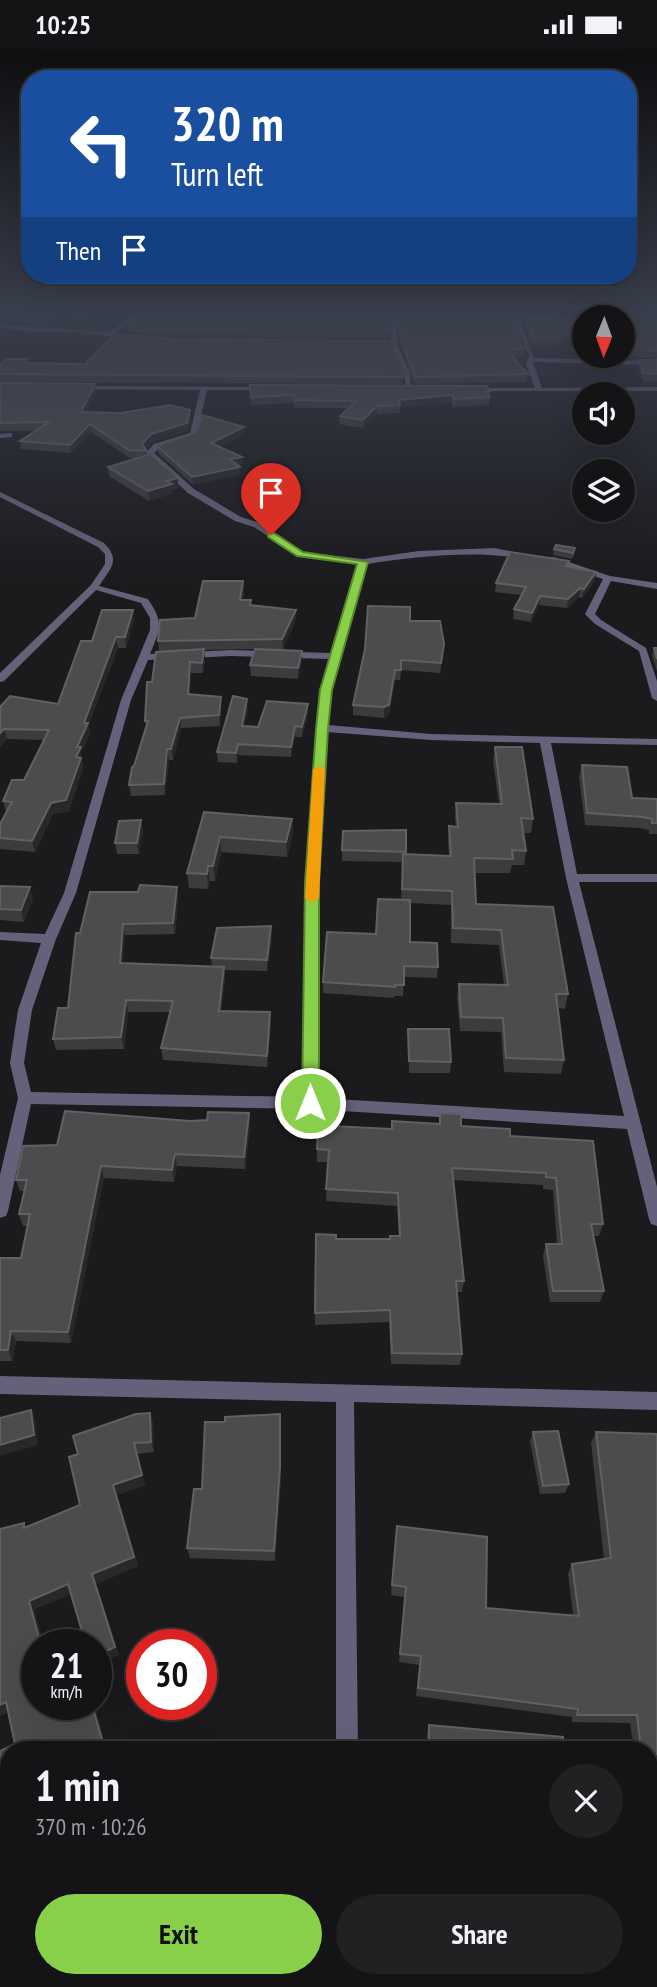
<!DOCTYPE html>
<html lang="en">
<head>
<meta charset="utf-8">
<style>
	body { margin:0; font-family:"PT Sans Narrow",sans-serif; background:#212123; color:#f1f3f6; height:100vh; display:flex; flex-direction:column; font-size:26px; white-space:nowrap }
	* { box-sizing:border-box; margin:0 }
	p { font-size:23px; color:#9d9ea1 }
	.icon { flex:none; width:38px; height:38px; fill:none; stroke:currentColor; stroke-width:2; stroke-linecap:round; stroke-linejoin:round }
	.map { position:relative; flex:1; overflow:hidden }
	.details { position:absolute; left:0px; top:1692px; width:658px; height:247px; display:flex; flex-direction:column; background:#141416; border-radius:28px 28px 0 0; box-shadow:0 7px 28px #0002,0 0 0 2px #333335 }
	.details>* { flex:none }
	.hud { position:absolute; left:21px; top:21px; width:616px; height:214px; border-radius:28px; box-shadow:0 7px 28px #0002,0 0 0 2px #333335; background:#1a4fa0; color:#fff; overflow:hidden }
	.needle { width:46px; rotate:181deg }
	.fabs { position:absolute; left:572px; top:256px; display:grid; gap:14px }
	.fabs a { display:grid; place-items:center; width:63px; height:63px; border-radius:50%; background:#141416; box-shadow:0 7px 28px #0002,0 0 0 2px #333335; font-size:35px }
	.speed { position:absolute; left:21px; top:1580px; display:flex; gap:14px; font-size:35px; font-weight:700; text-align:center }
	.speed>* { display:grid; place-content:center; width:91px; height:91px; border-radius:50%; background:#141416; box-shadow:0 7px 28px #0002,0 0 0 2px #333335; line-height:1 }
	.speed small { font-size:18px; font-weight:400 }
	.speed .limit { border:10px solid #d22; background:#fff; color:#111 }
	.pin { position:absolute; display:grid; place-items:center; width:60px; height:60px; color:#fff; margin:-72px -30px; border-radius:50% 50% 50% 0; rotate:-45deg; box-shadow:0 0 7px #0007 }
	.pin .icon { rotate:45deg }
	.me { position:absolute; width:77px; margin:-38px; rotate:0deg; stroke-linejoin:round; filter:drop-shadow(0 0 5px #0008) }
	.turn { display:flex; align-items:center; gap:24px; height:147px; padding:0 35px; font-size:32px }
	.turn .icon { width:91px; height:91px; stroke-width:2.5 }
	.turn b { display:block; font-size:49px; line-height:60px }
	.then { display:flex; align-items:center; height:66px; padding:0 35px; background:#0003; gap:14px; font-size:26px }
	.round { display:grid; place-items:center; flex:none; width:74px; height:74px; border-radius:37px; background:#212123 }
	.overview { display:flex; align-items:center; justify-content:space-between; height:119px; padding:0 35px }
	h1 { font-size:42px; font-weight:700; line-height:52px }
	.button { display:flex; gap:14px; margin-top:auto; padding:14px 35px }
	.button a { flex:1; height:80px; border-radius:42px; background:#88cf4a; color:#111; font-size:28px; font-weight:700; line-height:80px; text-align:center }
	.button a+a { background:#212123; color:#f1f3f6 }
	.status { display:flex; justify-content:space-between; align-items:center; height:49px; padding:0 35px; background:#141416; direction:ltr }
	.status svg { height:19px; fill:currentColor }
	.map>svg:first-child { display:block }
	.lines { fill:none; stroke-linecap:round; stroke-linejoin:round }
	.minor { fill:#65617b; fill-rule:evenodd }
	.wall { fill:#3c3b3e }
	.shaded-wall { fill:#28272a }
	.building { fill:#4c4b4e; stroke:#616063; stroke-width:2 }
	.route { fill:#88cf4a; stroke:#588730; stroke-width:2 }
	.slow { fill:#f59e0b }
</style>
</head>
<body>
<div class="status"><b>10:25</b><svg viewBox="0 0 49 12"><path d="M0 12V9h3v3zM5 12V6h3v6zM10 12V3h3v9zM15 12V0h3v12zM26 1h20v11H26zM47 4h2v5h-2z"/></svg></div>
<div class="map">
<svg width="657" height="1938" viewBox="0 0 657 1938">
	<rect width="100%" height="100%" fill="#1b1a1d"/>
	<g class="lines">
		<g class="minor">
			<path d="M141,262H147L115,284L133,287L131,290L76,283H33L0,279V275L108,283Z"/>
			<path d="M390,262H396L397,295L410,324L411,341L406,340L404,324L391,295Z"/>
			<path d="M517,269L520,271L534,309L657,312V316L533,313L542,339L657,338V342H468L470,339H535L526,315L529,307L514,271Z"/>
			<path d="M78,337L270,338L268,341H207L196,387L160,399L154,404L194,440L241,468L260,474L303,503L363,510L419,502L495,499L531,507L527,510C473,501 420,507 367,515L331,641L328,676L431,685L657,690V696L551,694L577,825H657V833H579L657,1138V1177L651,1175L649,1170L627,1080L310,1060L31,1055L8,1162L6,1167L0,1169V1126L18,1049L10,1014L18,961L41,894L0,891V883L45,885L64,844L121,651L150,581V569L141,554L96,541L4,632L0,633V624L91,536L105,515V505L98,498L0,448V443L104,494C121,511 111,519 99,537L148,550C164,574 161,579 150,605L231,601L331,604L358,515L298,507L254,478L235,472L188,444L147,406L146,404L154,395L190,384L200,341L76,340ZM231,607L329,610C317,657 315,705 311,753C305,851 304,950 303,1048L31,1043L24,1014L32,961L56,890L76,844L131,651L148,611ZM327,683L431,691L540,694L566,829L624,1067L318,1049V834Z"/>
			<path d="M12,384V388L0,389V385Z"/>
			<path d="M548,508H554L610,527L657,534V540L611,532L595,565L601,571L646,599L657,632V652L652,649L639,602L595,575L585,565L603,530L548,512Z"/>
			<path d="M0,1327L657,1343V1361L354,1353L358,1701H336V1353L0,1345Z"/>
			<path d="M324,1930H348V1938H322Z"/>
		</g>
	</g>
	<g class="wall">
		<path d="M0,262H389H388V290L176,288L129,283V276L142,267L141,262L129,267L100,262L86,269L61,266L43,276L0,274Z"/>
		<path d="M396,262H512L522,288L521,296H520L524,300L523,308L512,307L528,325L527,333L414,335L400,294Z"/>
		<path d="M518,262H657V267L625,270L657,268V310L631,307L625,291H623V268L584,269V267L521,266Z"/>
		<path d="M526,269L584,270V291H562V296H532L525,276Z"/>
		<path d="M639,311H657V332H643L638,318Z"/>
		<path d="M29,314L403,328L402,335L0,333V316Z"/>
		<path d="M0,334L96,343L86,363L121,364L190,361L191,369L188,382L152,393L146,401L148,406L178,429V439L172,440L173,444L149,452L109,427L108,418L135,409H130L91,383L71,404L21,400L20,392L36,382H0Z"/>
		<path d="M250,336L490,342L489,356L453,358L452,354L400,358V364L377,365L363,379L339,375L340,367L348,359H294V354L251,356Z"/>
		<path d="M244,378V385L219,398L243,415L237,416L240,425L193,436L158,404L157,397Z"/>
		<path d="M554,500L575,504L572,510L553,506Z"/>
		<path d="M569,512L568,517L596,523L595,532L582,549L579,548L567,559L539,556L531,573L513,570L514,560L521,546L495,543L496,534Z"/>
		<path d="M243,532L244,542L243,551L251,556L296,561V571L283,600H267L302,602V612L298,630L251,627L250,616L255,600L204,601L205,611L203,624H191L190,645L221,658L220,677L181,679L173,711H169L165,746L131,747L129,736L146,678L145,672L159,602L158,592L195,569Z"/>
		<path d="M133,561L134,571L126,599H118L88,677L90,685L81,703L83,719L69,762L53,765L35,803L0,800V775L6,763L3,752L24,731L44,691L7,690L0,698V658L58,655L92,592Z"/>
		<path d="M410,572L444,595L440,624L401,621L400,631H395L389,666L384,669L353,666V656Z"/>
		<path d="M654,599H657V622L652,606Z"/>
		<path d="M248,661L244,677L258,678L308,665L302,688H295L291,708L238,706L237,714L218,713L217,703Z"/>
		<path d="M495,698L533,770L531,784H523L526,802L524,816H512L510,824H474L476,855L568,945L565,960L558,959L564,1011L561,1025L504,1023L501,983L460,982L457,949L459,935L504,936L499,896L451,894V856L410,854V893L438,918L437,929L404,928L403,947H395L394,949L323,944V933L376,885L401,851L403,813L342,812V801L406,781V805L449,807L448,792L449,777L456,778L455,768L456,754L499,755L493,712Z"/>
		<path d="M582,716L632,749L657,750V785H649V781L640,779L585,776L579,727Z"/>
		<path d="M204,763L292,770L293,785L287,808L221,803L215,832H210L208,840L189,839L187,824Z"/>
		<path d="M141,771L143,783L139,805H117L115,794Z"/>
		<path d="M0,837L33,850L24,873L0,871Z"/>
		<path d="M178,849L175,885L125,886L122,914L212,917L211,909L272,889L267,922L224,921L225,929L221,962L271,975L267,1018L163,1011L161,999L170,963H128L124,1000L56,1001L53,990L68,959L80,884Z"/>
		<path d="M408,980L451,1013L450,1024H409Z"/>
		<path d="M249,1064L250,1076L245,1120L177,1117L174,1133L104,1129L71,1294L16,1292L12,1312H0V1209H21L28,1177H23L19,1165L25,1142H20L16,1131L57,1096L190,1072L207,1071Z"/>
		<path d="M440,1064L461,1077L510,1087L593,1092L603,1175L599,1187H594L604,1242L600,1253H550L543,1207L546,1195H557L553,1141L543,1140V1136L453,1131L464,1232L462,1243H457L462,1305L460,1316L391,1315L389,1273L315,1276V1264L336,1190H389L399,1187L397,1157L326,1152L328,1113H317V1100L392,1080L439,1074Z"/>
		<path d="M150,1364L153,1375L154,1403L137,1405L145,1436L117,1446L138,1517L96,1535L119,1606L71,1545L34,1560L44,1596H37L61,1657L94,1656L107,1701H9L15,1695L8,1663L0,1667V1480L24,1474L26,1478L80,1456L78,1405Z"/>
		<path d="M225,1373L281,1377V1429L275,1512L190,1509L187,1499L202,1440Z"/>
		<path d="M533,1383L569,1435L565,1444L540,1445L530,1392Z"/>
		<path d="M596,1383L657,1385V1748H649V1701H634L630,1674L572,1673V1668L416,1647L419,1616L399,1613L404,1548L391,1546L395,1487L486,1559L573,1566L568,1525L572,1515L604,1510L591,1394Z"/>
		<path d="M429,1676L564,1701H426L427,1684Z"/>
		<path d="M657,1791V1921L649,1922V1796Z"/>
		<path d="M443,1930H577H575V1938H488Z"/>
	</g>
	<g class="shaded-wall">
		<path d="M54,262H60L61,266L43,276L42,268Z"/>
		<path d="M85,262H100L86,269Z"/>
		<path d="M128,262H142L129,267Z"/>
		<path d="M636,262H657V266L623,270L622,263Z"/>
		<path d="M95,335L96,343L83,371L81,363Z"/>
		<path d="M452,346V354L400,358L399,351Z"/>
		<path d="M377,357V365L363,379V371Z"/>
		<path d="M190,361L191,369L188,382L152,393L145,402L142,395L151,385Z"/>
		<path d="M90,375L91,383L71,404L70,396Z"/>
		<path d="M244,378V385L212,401L211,394Z"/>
		<path d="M242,408L243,415L231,417L230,410Z"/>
		<path d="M240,418V425L193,436L192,428Z"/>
		<path d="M178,429V439L172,440L173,444L149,452L148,442L166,432Z"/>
		<path d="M596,523L595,532L582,549L584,540Z"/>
		<path d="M243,532L244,542L241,561L240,551Z"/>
		<path d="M580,539L579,548L567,559L568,550Z"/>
		<path d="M540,547L539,556L531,573L532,564Z"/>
		<path d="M133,561L134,571L126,599L125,588Z"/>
		<path d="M296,561V571L283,600L282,590Z"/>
		<path d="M116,588L118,599L88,677L90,685L81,703L83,719L69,762L53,765L35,803L32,792L76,708L77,698L84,674Z"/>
		<path d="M204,600L205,611L203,624L202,614Z"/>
		<path d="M302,602V612L298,630V619Z"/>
		<path d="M190,613L191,624L189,656L188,645Z"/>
		<path d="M395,621V631L389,666L384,669V658Z"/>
		<path d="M221,648V658L220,677L219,666Z"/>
		<path d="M247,650L248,661L242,687V677Z"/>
		<path d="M308,655V665L302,688V678Z"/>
		<path d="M180,669L181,679L173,711L171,700Z"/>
		<path d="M295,677V688L291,708V698Z"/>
		<path d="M4,680L7,690L0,698V684Z"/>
		<path d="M238,695V706L237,714L236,704Z"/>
		<path d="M167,700L169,711L165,746L164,735Z"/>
		<path d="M292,770L293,785L287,808L286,793Z"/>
		<path d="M141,771L143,783L139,805L137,794Z"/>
		<path d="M220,788L221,803L215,832L213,817Z"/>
		<path d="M208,817L210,832L208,840L207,825Z"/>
		<path d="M30,838L33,850L24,873L21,861Z"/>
		<path d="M177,838L178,849L175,885L173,874Z"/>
		<path d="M123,875L125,886L122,925L120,914Z"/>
		<path d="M271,877L272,889L267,922V911Z"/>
		<path d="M224,918L225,929L220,974L219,962Z"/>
		<path d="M126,951L128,963L124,1000L121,988Z"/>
		<path d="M270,963L271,975L267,1018V1007Z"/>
		<path d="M249,1064L250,1076L245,1120L244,1108Z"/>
		<path d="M175,1105L177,1117L174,1133L172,1121Z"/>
		<path d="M101,1117L104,1129L71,1294L68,1283Z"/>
		<path d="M11,1282L16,1292L12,1312L8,1301Z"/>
		<path d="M31,1361L35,1370L38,1396L0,1407V1396Z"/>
		<path d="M150,1364L153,1375L154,1403L151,1393Z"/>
		<path d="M280,1365L281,1429L275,1512L274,1502Z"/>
		<path d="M134,1394L145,1436L117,1446L138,1517L96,1535L119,1606L96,1617L92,1525L113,1436Z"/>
		<path d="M68,1535L73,1544L34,1560L44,1596H41L29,1552Z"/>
		<path d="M6,1653L12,1661L0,1667V1656Z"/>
		<path d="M92,1656H94L107,1701H105Z"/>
		<path d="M9,1884V1891L0,1896V1889Z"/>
		<path d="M33,1930H39L41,1938H35Z"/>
	</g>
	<g class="building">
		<path d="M0,262H54L42,268L0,267Z"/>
		<path d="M141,262H388L389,283L176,281L129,276L147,263Z"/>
		<path d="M397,262H512L522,288H515L524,300H506L528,325L415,328L400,287Z"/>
		<path d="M586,262H636L622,263L624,270L657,268V302L633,300L626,284H623V268H587L588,267Z"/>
		<path d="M526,269L584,270V284H561L563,289H533Z"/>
		<path d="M115,285L175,290L391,292L402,317L403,328L0,325V316L6,310H28L26,314L85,315Z"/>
		<path d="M639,311H657V325L644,324Z"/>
		<path d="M0,334L95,335L81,363L121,364L170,356L190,361L187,374L151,385L142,395L147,402L129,401L90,375L70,396L20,392L49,373L0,374Z"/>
		<path d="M250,336L487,337L490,342H486L490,348L454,350L452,346L399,351L400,356L377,357L363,371L340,367L357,352L294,351V346L251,348Z"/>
		<path d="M202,366L244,378L211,394L242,408L230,410L240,418L192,428L157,397L196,383Z"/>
		<path d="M151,405L178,429L166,432L172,435L148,442L108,418Z"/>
		<path d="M556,496L575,499L573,504L554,500Z"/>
		<path d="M510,503L569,512L566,517L596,523L584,540L580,539L568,550L540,547L532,564L514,560L526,538L496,534Z"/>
		<path d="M203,532H243L240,551H251L250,556L296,561L282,590L158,592L160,571L195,569Z"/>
		<path d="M368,557L410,558V572H440L444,595L441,614L401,611V621H395L389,656L384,658L353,656L365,600Z"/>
		<path d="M102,561H133L125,588H116L84,674H88L77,698H81L76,708L81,709L66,751L51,754L32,792L0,789V775L12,753L3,752L12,731H24L49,681L4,680L0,684V658L10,647L58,655L81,592H92Z"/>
		<path d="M654,599H657V610Z"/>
		<path d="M204,600L202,614L190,613L188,645L221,648L219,666L180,669L171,700H167L164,735L129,736L132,718L134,717L148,672H145L147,633H152L156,603Z"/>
		<path d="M255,600L302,602L298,619L250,616Z"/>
		<path d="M233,647L247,650L242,677L258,678L267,652L308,655L302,678L295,677L291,698L238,695L236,704L217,703Z"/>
		<path d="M495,698H522L533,770L521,769L526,802L512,801L513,810L474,809L476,855L553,858L568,945H556L564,1011L506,1009L503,969L461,968L459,935L508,936L501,881L453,879L452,842L402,840L403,805L451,807L449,777L458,778L456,754L502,755Z"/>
		<path d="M582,716L627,718L632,749L657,750V774H652V770L643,768L587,764Z"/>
		<path d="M204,763L292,770L286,793L220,788L213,817H208L207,825L187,824Z"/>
		<path d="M141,771L137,794H115L119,772Z"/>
		<path d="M406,781V803L342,801L343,782Z"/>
		<path d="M140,836L177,838L173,874L123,875L120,914L224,918L219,962L270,963L267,1007L161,999L173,952L126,951L121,988L53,990L58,959H68L76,884H80L90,843H138Z"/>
		<path d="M0,837L30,838L21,861L0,860Z"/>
		<path d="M378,850L410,851V893L437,894L438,918L404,917V936H395V938L323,933L327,883L376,885Z"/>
		<path d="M271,877L267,911L211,909L217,879Z"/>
		<path d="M408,980H449L451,1013L409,1012Z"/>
		<path d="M65,1062L190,1072L207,1071L208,1063L249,1064L244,1108L175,1105L172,1121L101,1117L68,1283L11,1282L8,1301H0V1209H21L30,1165H19L27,1131H16L23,1097L57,1096Z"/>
		<path d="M440,1064L461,1065V1077L510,1080V1087L593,1092L603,1175H591L604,1242H553L546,1195H562L556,1129L546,1128V1124L452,1119L464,1232H456L462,1305L392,1304L390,1261L315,1264L316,1185L336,1186V1190H390V1187H400L398,1144L326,1140L329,1101L317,1100L318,1083H331V1077L392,1080V1072L440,1075Z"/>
		<path d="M31,1361L34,1386L0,1396V1369Z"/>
		<path d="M150,1364L151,1393L134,1394L142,1426L113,1436L134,1508L92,1525L115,1598L96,1607V1596H86L68,1535L29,1552L41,1596H37V1656H58L59,1659L65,1656H92L105,1701H9V1884L0,1889V1702L15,1695L6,1653L0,1656V1480L24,1474V1479L80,1456L69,1408L78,1405L73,1387L136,1365Z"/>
		<path d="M280,1365V1418L274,1502L187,1499L194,1440H202L205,1373H225V1368Z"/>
		<path d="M558,1382L569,1435L543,1437L533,1383Z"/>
		<path d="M596,1383L657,1385V1741H649V1701H641L637,1666H577L578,1660L418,1639L421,1607L400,1605L406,1538L392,1536L397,1477L487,1488L486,1559L579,1567L572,1515L611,1509Z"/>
		<path d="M429,1676L563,1688L564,1701H429Z"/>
		<path d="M657,1795V1918L649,1919V1796Z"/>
		<path d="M9,1929V1930H33L35,1938H0V1934Z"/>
		<path d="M463,1930H575V1938H508Z"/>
	</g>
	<linearGradient id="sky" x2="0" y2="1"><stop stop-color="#0f0e10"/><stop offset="0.49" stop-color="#393e4c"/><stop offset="1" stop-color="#393e4c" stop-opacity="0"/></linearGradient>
	<rect width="657" height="533" fill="url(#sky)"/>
	<path class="route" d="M268,484H274L303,503L368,513L332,641L328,680L319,834V1054L310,1060L302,1054L305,834L316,680L320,641L357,515L297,507L268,488Z"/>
	<path class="slow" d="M319,717L325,720L319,849L312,854L305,849L313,720Z"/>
</svg>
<div class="fabs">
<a><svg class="needle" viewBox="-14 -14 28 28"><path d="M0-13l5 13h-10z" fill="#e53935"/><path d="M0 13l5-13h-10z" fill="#9d9ea1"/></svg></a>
<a><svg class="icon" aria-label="sound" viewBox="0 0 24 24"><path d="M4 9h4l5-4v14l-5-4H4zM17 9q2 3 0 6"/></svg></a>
<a><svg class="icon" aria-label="layers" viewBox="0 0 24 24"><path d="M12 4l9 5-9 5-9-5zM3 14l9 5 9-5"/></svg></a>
</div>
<div class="speed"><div>21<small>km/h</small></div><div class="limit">30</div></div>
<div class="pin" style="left:271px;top:486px;background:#d93025"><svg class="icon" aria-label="arrive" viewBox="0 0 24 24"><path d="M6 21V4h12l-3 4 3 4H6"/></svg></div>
<svg class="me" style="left:310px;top:1054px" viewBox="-20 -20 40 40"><circle r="17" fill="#88cf4a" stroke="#fff" stroke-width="3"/><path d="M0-11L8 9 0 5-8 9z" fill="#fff"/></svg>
<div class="hud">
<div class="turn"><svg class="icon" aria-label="left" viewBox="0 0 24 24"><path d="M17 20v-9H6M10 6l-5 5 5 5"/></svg><div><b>320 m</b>Turn left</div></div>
<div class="then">Then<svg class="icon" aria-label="arrive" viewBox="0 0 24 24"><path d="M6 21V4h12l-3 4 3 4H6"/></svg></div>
</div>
<section class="details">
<div class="overview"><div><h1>1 min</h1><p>370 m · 10:26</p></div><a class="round"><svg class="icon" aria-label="close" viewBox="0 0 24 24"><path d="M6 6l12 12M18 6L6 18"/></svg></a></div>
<div class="button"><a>Exit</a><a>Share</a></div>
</section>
</div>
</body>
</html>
